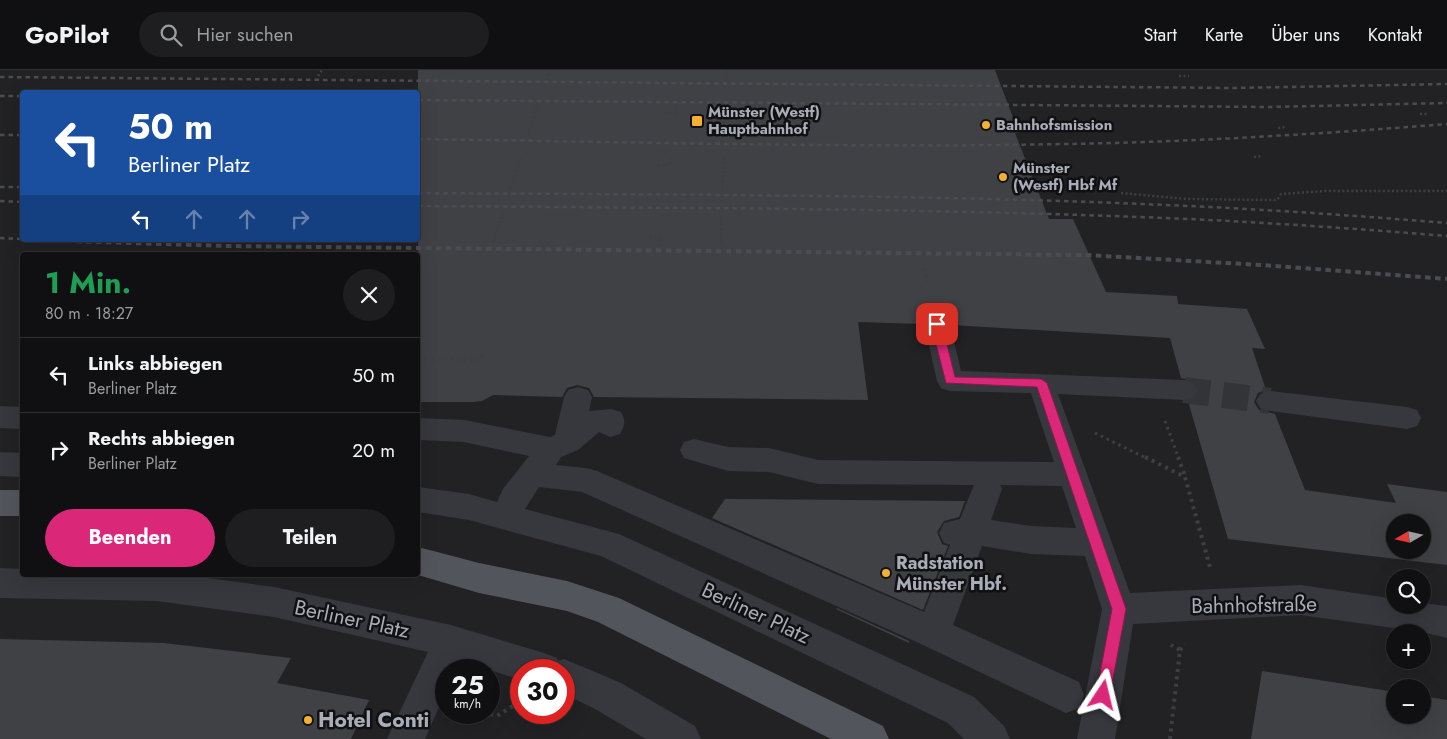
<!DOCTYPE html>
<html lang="de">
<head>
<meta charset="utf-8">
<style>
	body { margin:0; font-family:Jost,sans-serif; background:#1e1e20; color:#f1f3f6; height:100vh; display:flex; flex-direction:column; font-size:19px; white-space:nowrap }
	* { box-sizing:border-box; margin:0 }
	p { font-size:16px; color:#9c9d9f }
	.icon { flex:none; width:28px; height:28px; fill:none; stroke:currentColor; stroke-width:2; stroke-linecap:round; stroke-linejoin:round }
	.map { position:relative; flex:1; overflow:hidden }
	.side { position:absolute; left:20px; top:182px; width:400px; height:325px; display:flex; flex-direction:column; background:#101012; border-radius:5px; box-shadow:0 5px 20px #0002,0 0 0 1px #303032 }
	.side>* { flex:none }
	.top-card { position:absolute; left:20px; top:20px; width:400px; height:152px; border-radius:5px; box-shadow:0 5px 20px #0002,0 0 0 1px #303032; background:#1a4fa0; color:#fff; overflow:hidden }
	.needle { width:32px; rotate:261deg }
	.tools { position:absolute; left:1386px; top:444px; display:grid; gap:10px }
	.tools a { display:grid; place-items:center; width:45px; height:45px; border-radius:50%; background:#101012; box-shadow:0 5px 20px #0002,0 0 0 1px #303032; font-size:25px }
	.speed { position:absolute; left:435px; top:589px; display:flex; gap:10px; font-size:25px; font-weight:700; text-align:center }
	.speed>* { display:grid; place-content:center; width:65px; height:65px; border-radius:50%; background:#101012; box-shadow:0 5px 20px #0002,0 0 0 1px #303032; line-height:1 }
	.speed small { font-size:12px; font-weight:400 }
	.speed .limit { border:8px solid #d22; background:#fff; color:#111 }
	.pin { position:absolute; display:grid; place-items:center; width:42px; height:42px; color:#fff; margin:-21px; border-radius:10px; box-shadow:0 2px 8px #0006 }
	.me { position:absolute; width:55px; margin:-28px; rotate:10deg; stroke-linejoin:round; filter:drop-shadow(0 0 4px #0008) }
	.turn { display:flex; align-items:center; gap:18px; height:105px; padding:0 25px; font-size:22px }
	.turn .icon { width:65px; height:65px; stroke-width:2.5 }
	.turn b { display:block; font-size:35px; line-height:42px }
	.lanes { display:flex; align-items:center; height:48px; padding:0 25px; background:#0003; justify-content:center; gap:25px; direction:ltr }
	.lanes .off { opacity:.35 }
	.round { display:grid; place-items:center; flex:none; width:52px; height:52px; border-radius:26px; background:#1e1e20 }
	.headline { display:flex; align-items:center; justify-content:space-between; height:85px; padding:0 25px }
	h1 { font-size:30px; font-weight:700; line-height:38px; color:#1e9e55 }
	.action { display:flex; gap:10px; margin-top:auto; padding:10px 25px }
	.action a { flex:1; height:58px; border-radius:30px; background:#db2777; color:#fff; font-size:20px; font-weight:700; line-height:58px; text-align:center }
	.action a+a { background:#1e1e20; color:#f1f3f6 }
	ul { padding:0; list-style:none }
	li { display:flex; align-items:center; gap:15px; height:75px; padding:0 25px; border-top:1px solid #303032 }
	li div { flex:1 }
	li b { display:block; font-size:19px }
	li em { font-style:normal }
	header { display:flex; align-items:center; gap:30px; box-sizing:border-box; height:70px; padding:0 25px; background:#101012; border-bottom:1px solid #303032 }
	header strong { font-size:24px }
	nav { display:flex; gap:28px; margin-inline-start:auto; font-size:18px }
	.search { width:350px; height:45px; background:#1e1e20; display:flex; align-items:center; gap:12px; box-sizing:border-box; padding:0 18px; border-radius:28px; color:#9c9d9f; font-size:19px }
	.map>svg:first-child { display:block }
	.built { fill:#222225; fill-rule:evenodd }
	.building { fill:#404145; fill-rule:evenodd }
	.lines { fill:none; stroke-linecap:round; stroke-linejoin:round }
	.minor-tunnel { stroke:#333438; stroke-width:26; stroke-dasharray:26 13; stroke-linecap:butt }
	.path-far2 { stroke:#3d3f44; stroke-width:2.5; stroke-dasharray:2 2.5; stroke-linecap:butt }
	.path-far1 { stroke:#3d3f44; stroke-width:3; stroke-dasharray:2.5 4; stroke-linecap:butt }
	.path { stroke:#3d3f44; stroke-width:4; stroke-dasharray:3 4.5; stroke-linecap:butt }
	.minor { fill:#37383d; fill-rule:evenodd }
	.major { fill:#53555c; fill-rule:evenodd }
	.rail-far1 { stroke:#4a4c52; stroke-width:2.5; stroke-dasharray:4.5 4; stroke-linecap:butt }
	.rail { stroke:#4a4c52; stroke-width:4; stroke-dasharray:5.5 4.5; stroke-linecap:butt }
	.route { fill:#db2777; stroke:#8e194d }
	.poi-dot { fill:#f2b134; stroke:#111113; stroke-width:2 }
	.labels { text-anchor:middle; stroke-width:5; stroke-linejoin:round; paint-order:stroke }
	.far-poi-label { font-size:15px; font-weight:bold; fill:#a8adb8; stroke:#111113; text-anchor:start }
	.poi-label { font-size:18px; font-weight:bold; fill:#a8adb8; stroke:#111113; text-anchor:start }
	.near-street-label { font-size:21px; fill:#a8adb8; stroke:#111113 }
	.near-poi-label { font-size:21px; font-weight:bold; fill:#a8adb8; stroke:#111113; text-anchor:start }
</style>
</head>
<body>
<header>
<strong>GoPilot</strong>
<div class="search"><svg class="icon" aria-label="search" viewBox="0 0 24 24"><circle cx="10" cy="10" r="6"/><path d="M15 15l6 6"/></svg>Hier suchen</div>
<nav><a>Start</a><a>Karte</a><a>Über uns</a><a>Kontakt</a></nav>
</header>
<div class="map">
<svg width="1447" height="669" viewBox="0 0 1447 669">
	<rect width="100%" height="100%" fill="#161618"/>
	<path class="built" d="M0,0H1447V669H0ZM22,22H418V170H22ZM22,185H418V505H22ZM1395,452H1422V480H1395ZM1395,508H1422V535H1395ZM1395,562H1422V590H1395ZM446,600H489V642H446ZM521,600H564V642H521ZM1395,618H1422V645H1395Z"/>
	<g class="building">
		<path d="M418,0H995L1019,63H1015L1049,149H1073L1106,222L1177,226L1178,234L1247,239L1265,279L1252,278L1266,320L1258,323L1254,332L1259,340L1275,344L1305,420L1396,433L1387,414L1447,422V495L1228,469L1188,331L1196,328L1200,319L1195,311L1181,308L1170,268L952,255L948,247L936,243L927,246L922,254L858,252L868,330L594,327L589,318L577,315L567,318L562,327L493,325L482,331L473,332H418ZM1395,452H1422V480H1395Z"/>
		<path d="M725,429L965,431L959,447L944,451L937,462L942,474L948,476L923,540L712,448Z"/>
		<path d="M837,538L909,571V573L836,539Z"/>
		<path d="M0,569L164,573L291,588L277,613L369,630L351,669H0Z"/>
		<path d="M1262,601L1395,622V645H1422V626L1447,630V669H1251Z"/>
	</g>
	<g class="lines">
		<path class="minor-tunnel" d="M1184,320L1270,331"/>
		<g class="path-far2">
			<path d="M726,0V12"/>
			<path d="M318,6L322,0"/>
			<path d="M1179,6H1189"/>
			<path d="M547,10L550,0"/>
			<path d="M665,43H675L676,35"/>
			<path d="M1420,44H1428"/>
			<path d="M1278,58L1286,57"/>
			<path d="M528,65L538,34"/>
			<path d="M723,67L725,35"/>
			<path d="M1254,87L1262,86"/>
			<path d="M658,96L670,95L671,87"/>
			<path d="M510,119L522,86"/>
			<path d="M722,121L724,88"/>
			<path d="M1121,123L1187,129L1277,130L1281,124L1324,121H1447"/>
			<path d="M721,145V170"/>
			<path d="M650,167H661V170"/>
			<path d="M494,170L504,141"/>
		</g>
		<g class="path-far1">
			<path d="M661,169V176"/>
			<path d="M721,169V176"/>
			<path d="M493,173L494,169"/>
			<path d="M924,198L927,212"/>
			<path d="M418,289L480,290L482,286"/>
			<path d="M1165,351L1179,389"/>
			<path d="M1095,363L1148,389"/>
		</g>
		<g class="path">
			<path d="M1145,387L1185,407L1210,497"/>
			<path d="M1178,387L1185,406"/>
			<path d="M1180,580L1185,574"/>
			<path d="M483,642L497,646L521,631"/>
			<path d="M1170,669L1180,580L1171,575"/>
		</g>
		<g class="minor">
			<path d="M937,245L946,248L950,254L961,301L1184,310L1194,313L1198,320L1194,327L1184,330L1058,324L1130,523L1301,515L1395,529V535H1422V533L1447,536V568L1422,562L1301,545L1133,554L1115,669H1077L1102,539L1085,486L1031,484L982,476L953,555L1079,612L1084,625L1079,638L1066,643L921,574L582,422L539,417L525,439L619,464L974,627L1004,656L1010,669H964L948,653L601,486L469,450L418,442V417L469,424L497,432L503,419L529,386L464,372L418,370V348L464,350L550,367L555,365L564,327L568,320L578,317L588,320L592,327L589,341L611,339L621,342C626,351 625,355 620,364L610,367L599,362L578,380L561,387L556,395L586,398L597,401L924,542L950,475L944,473L939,463L944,453L960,449L974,415L818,414L769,402L728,401L684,388L680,380L684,372L694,369L728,377L769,378L818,390L1054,392L1031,323L950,321L941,318L937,311L924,254L928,248ZM1000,415L1062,416L1076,458L1031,456L991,450L1002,419Z"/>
			<path d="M1270,321L1407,337L1417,340L1421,348L1417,356L1407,359L1270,341L1260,338L1256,331L1260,324Z"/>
			<path d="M0,336L22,337V359L0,358Z"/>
			<path d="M0,382L22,383V407L0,406Z"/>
			<path d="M0,498L22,499V505H186L274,517L451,555L544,583L557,588L558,591L564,589L621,613L695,656L701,669H646L595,639L564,624V600H521V610L460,590L456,600H446V621L425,669H387L428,582L274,547L157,531L0,528Z"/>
		</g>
		<g class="major">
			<rect x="0" y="420" width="22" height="26"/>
			<path d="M418,477L479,493L567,511L619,528L883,656L889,669H831L598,552L567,541L479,523L418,505Z"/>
		</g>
		<g class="rail-far1">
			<path d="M0,7L1233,18L1447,14"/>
			<path d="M0,26H22"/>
			<path d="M418,30L1269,37L1447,33"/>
			<path d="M0,65H22"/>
			<path d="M418,69C634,72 849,78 1065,74C1192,72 1320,64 1447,54"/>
			<path d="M0,117H22"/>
			<path d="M418,123C675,125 932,124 1189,136C1275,140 1361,146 1447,153"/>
			<path d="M0,131L22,132"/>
			<path d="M418,136C675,138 932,138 1189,149C1275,153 1361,159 1447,166"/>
			<path d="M0,168L22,169"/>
			<path d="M36,170H48"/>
		</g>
		<path class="rail" d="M36,170L227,176L1086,185L1261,195L1447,209"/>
	</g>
	<path class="route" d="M937,251L942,254L955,307L1041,309L1047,313L1126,539L1109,630L1103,632L1098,630L1096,625L1112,539L1037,317L946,313L931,254Z"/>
	<g class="poi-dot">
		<rect x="691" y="45" width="12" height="12" rx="2.5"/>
		<circle cx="986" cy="55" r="5"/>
		<circle cx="1003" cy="107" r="5"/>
		<circle cx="886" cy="503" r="5"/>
		<circle cx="308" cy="650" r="5"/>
	</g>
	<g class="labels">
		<g class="far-poi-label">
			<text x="708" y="47">Münster (Westf)<tspan x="708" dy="17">Hauptbahnhof</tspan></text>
			<text x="996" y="60">Bahnhofsmission</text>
			<text x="1013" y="103">Münster<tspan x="1013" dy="17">(Westf) Hbf Mf</tspan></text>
		</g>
		<g class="poi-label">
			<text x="896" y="499">Radstation<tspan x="896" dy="21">Münster Hbf.</tspan></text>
		</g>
		<g class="near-street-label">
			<text transform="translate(1254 535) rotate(-1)" y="7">Bahnhofstraße</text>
			<text transform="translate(756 543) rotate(25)" y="7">Berliner Platz</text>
			<text transform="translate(352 549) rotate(12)" y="7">Berliner Platz</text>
		</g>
		<g class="near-poi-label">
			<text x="318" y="657">Hotel Conti</text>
		</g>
	</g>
</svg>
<div class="tools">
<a><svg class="needle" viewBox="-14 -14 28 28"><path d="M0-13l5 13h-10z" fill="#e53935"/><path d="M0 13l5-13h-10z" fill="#9c9d9f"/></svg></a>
<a><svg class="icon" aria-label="search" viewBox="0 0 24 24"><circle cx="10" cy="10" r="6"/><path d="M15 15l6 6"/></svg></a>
<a>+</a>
<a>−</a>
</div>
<div class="speed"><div>25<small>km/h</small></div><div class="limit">30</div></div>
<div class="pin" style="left:937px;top:254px;background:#d93025"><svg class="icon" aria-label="arrive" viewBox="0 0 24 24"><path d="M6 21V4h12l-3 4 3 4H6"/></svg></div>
<svg class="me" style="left:1103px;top:625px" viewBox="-20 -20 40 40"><path d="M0-17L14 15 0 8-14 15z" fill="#db2777" stroke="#fff" stroke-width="4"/></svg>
<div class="top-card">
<div class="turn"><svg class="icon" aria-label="left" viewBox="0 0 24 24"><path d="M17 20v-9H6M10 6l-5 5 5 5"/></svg><div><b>50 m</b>Berliner Platz</div></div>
<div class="lanes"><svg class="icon" aria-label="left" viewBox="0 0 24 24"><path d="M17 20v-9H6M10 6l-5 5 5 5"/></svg><svg class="icon off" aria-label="ahead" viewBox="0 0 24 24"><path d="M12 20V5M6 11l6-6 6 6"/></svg><svg class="icon off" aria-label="ahead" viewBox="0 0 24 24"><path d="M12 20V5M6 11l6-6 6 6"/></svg><svg class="icon off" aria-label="right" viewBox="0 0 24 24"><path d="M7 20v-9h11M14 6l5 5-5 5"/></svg></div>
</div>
<section class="side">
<div class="headline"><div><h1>1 Min.</h1><p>80 m · 18:27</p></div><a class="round"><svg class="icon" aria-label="close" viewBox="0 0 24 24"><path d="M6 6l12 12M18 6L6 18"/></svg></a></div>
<ul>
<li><svg class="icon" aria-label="left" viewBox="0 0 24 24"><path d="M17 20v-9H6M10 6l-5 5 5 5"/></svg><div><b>Links abbiegen</b><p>Berliner Platz</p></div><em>50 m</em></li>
<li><svg class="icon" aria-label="right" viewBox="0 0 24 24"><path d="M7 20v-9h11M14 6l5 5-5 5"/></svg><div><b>Rechts abbiegen</b><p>Berliner Platz</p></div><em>20 m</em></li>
</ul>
<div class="action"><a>Beenden</a><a>Teilen</a></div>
</section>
</div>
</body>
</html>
